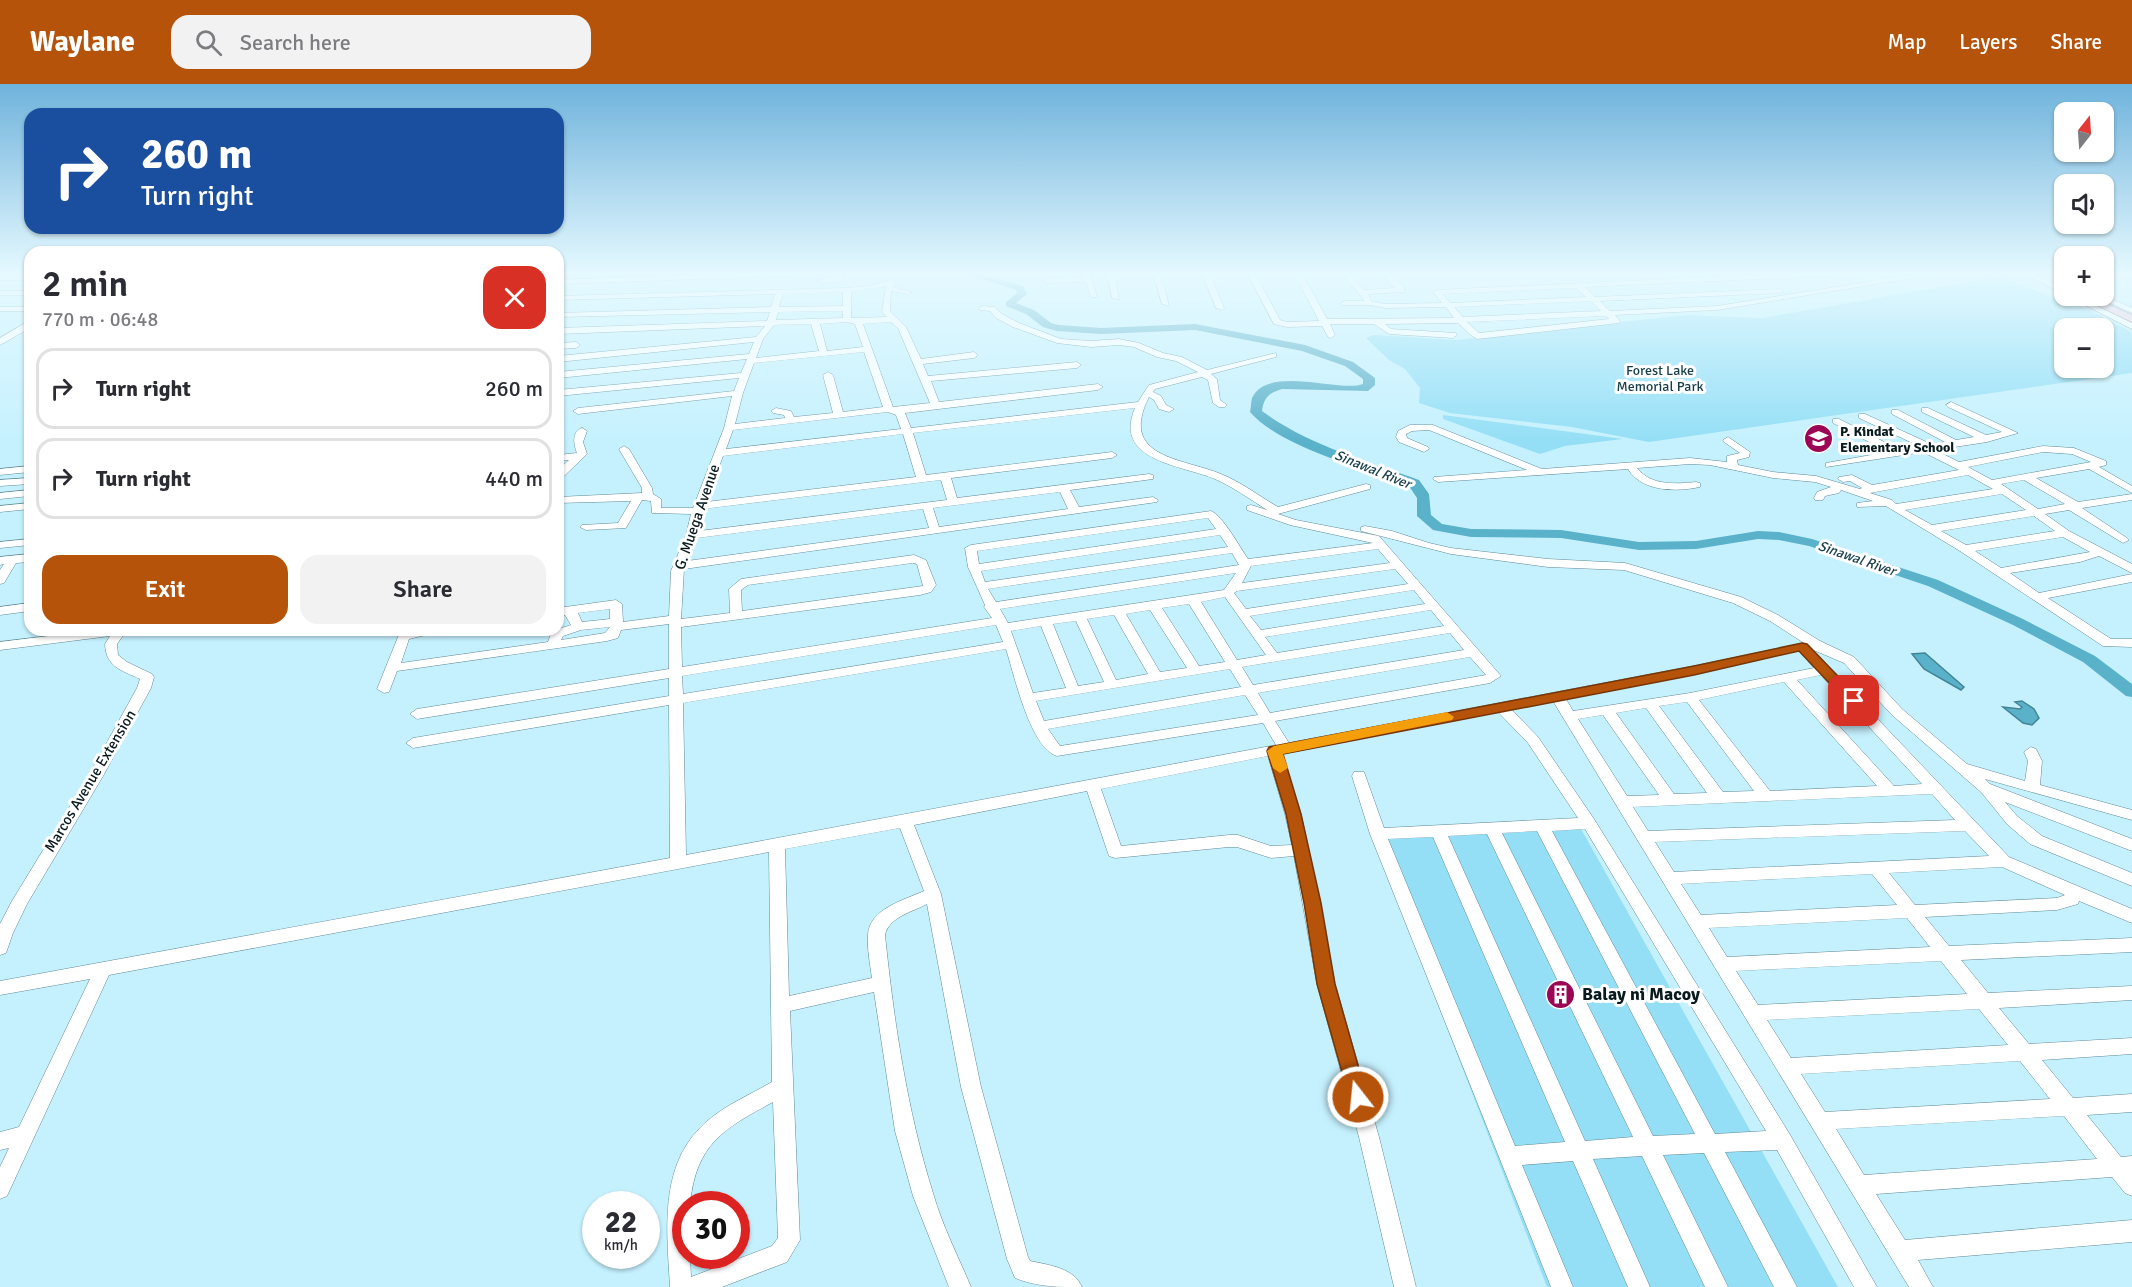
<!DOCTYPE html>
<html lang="en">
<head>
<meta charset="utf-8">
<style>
	body { margin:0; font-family:Signika,sans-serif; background:#f2f2f3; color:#2b2b33; height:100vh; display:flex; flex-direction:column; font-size:22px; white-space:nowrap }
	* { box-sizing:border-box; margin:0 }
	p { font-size:20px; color:#7c7c81 }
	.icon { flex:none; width:33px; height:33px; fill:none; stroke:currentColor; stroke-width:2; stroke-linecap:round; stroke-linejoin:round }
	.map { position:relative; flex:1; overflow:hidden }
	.drawer { position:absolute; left:24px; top:162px; width:540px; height:390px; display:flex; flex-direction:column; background:#fff; border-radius:18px; box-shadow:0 2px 4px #0004 }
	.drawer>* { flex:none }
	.guide { position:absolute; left:24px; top:24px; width:540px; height:126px; border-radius:18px; box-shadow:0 2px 4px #0004; background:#1a4fa0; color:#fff; overflow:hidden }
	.needle { width:39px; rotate:17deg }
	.buttons { position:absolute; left:2054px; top:18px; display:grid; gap:12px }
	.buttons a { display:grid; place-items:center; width:60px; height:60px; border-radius:12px; background:#fff; box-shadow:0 2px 4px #0004; font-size:30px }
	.speed { position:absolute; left:582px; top:1107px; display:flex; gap:12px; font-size:30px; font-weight:700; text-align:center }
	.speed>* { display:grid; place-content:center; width:78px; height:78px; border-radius:50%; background:#fff; box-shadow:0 2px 4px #0004; line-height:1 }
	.speed small { font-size:15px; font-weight:400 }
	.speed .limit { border:9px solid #d22; background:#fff; color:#111 }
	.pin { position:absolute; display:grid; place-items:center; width:51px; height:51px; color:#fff; margin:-26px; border-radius:12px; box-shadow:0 3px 9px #0006 }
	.me { position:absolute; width:66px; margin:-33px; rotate:344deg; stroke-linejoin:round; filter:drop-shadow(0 0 4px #0008) }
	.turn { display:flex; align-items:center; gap:21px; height:126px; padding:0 18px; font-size:27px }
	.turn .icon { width:78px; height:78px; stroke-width:2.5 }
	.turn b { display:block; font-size:42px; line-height:51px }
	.round { display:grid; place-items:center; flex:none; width:63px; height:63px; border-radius:18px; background:#f2f2f3 }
	.head { display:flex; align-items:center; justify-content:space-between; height:102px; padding:0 18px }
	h1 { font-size:36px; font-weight:600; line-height:45px }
	.button { display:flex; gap:12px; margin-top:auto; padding:12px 18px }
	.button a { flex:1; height:69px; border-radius:18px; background:#b45309; color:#fff; font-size:24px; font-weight:600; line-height:69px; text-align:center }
	.button a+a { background:#f2f2f3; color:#2b2b33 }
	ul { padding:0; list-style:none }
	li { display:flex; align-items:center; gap:18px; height:81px; margin:0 12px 9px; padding:0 6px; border:3px solid #e1e1e2; border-radius:18px }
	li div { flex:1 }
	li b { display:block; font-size:22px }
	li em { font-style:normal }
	header { display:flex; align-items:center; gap:36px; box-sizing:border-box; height:84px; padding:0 30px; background:#b45309; color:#fff }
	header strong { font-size:28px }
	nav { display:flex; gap:33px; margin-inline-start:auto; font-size:21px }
	.search { width:420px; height:54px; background:#f2f2f3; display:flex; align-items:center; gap:15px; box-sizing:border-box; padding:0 21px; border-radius:18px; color:#7c7c81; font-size:22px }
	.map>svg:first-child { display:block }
	.green { fill:#94dff6; fill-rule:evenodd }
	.water { fill:#5ab1ca; stroke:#428496; stroke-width:1.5 }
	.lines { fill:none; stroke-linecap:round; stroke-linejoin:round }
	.river { fill:#5ab1ca; fill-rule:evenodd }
	.minor-casing { stroke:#608996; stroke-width:1 }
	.major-casing { stroke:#a07285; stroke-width:2 }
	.minor { fill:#fff; fill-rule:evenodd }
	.major { fill:#f7c7d7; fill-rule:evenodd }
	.route { fill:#b45309; stroke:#753606; stroke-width:1.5 }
	.slow { fill:#f59e0b }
	.labels { text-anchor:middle; stroke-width:6; stroke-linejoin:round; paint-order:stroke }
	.far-park-label { font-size:14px; fill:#153e49; stroke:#fff }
	.far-poi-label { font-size:14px; font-weight:bold; fill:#091a1e; stroke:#fff; text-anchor:start }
	.far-water-label { font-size:14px; font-style:italic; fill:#163e49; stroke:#fff }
	.street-label { font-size:15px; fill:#091a1e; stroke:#fff }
	.near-poi-label { font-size:18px; font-weight:bold; fill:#091a1e; stroke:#fff; text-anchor:start }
</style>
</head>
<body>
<header>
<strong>Waylane</strong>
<div class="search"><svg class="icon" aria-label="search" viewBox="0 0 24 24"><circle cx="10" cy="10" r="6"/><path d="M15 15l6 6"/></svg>Search here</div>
<nav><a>Map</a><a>Layers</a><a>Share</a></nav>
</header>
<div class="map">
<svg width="2132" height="1203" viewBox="0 0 2132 1203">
	<rect width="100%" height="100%" fill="#c5f1fe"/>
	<g class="green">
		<path d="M1999,193L2091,227L2132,248V289L1649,358L1572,343L1450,329L1419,319L1420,304L1405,285L1389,276L1366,254L1374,251L1457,256L1685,231L1762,234ZM2064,244H2103V284H2064Z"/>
		<path d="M1443,331L1623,355L1565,362L1540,370L1443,335Z"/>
		<path d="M1576,736L1838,1203H1547L1370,745Z"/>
	</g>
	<g class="water">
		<path d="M1925,569L1964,603L1961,606L1924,585L1912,570Z"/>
		<path d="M2022,617L2034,625L2039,634L2032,641L2023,639L2003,623L2020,625L2022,623L2015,618Z"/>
	</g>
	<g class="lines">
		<path class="river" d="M964,189H979L1023,202L1027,210L1016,219L1034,226L1051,239L1058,241L1101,244L1195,240L1305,261L1353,278L1375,294V301L1368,307L1282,305C1269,309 1264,313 1262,327C1308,361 1365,376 1419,396L1429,410L1431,431L1442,440L1471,445L1561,446L1639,458L1696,457L1758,447L1779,448L1812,455L1938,496L2023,535L2095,572L2132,600V613L2126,612L2083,578L2013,541L1928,502L1809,462L1779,456L1758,455L1696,465L1639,466L1561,454L1471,453L1433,446L1417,432V414L1409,402C1366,385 1280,363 1250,328C1251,324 1251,318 1252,314C1268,280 1340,309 1363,300V295L1345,282L1302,267L1195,246L1101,250L1057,247L1043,243L1026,230L1006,222V218L1017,209L1016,206Z"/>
		<defs>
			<g id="minor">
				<path d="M747,189H811L807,191L558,200V196Z"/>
				<path d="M837,189H845L842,197L821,199L817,197L836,193Z"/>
				<path d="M1082,189H1090L1097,213H1091L1086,198L1047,199L1043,197L1047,195L1084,194Z"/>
				<path d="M1107,189H1115L1119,216L1112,214Z"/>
				<path d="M1153,189H1161L1169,222L1162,220Z"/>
				<path d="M1202,189H1210L1224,224L1223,226L1216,224Z"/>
				<path d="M1247,189H1255L1280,236L1287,238L1319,237L1294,189H1302L1327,235L1454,234L1446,223L1385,224L1371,221H1342L1341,219L1345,217H1365L1342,189H1350L1364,206L1395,204L1382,189H1390L1404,204V208L1368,210L1371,217L1385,220L1442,219L1433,208L1437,206L1798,189H1848L1844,191L1585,203L1595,213L1780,205L1784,207L1780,209L1600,217L1610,227L1717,222L1873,197L1858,189C1869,189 1877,196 1886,195C1905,194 1923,188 1943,189L1717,226L1615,231L1620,237L1619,239L1477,255L1471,251L1458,239L1385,240L1391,245L1456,249L1457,251L1453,254L1389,250L1374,240H1330L1335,251L1331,254L1328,253L1322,242L1287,243L1274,240ZM1576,204L1586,213L1450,219L1443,210ZM1591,217L1601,227L1463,233L1454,223ZM1606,232L1609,235L1479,249L1467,238Z"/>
				<path d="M2022,189H2032L2042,194L2045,191L2064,189V193L2044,195L2064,205V210Z"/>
				<rect x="0" y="192" width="30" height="4"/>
				<path d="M891,196L895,198L893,203L912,208L908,210L891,207L890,227L906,243L921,275L974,268L978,271L974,274L923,280L928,292L1077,278L1081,281L1077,284L931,297L939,318L1098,300L1103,303L1098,306L905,329L911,344L1138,318L1149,301L1198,288L1176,277L1157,273L1134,263L1119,261L1091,263L1057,259L1013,243L996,234L990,227L980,226L979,224L983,222L995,223L1002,230L1019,239L1061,255L1091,257L1119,255L1139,259L1163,269L1182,273L1207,286L1276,269V273L1211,290L1217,295L1220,316L1227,321L1225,323H1219L1213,319L1208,296L1202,293L1155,305L1153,308L1161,312L1166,321L1174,325L1169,328L1159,325L1154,316L1149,313C1118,374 1182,374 1221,390C1241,398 1259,412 1278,423L1366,400L1370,401V405L1278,430L1296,436L1379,452L1501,592L1490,599L1275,637L1289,659L1694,582L1804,559L1770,537L1733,519L1624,486L1548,483L1451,470L1361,447V443L1365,442L1392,447L1429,459L1451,464L1548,475L1625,479L1741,513L1778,531L1820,557L1854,573L1902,625L1967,680L2025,697L2028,677L2024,668L2031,663L2036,665L2042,677L2040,701L2132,726V736L1985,695L1990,700L2132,755V767L2005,718L2017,732L2042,752L2132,789V802L2030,760L2007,740L1981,708L1892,631L1844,579L1811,565L2009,773L2132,825V839L2079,817L2078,820L2057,826L1925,833L1949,862L2132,854V868L1961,876L1988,909L2132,902V916L1999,924L2029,960L2132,954V970L2042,976L2073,1014L2132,1010V1028L2087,1031L2121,1073L2132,1072V1112L2125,1109L2112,1093L1876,1110L1905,1156L2132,1136V1158L1918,1176L1933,1203H1909L1553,617L1511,625L1538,653L1594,735L1789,1049L1877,1203H1854L1777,1066L1725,1068L1797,1203H1774L1704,1069L1663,1071L1728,1203H1705L1642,1072L1593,1075L1650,1203H1628L1573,1077L1522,1081L1573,1203H1551L1370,750L1352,692L1354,688H1364L1384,744L1578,734L1528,659L1498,628L1282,670L1301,730L1320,819L1335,900L1379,1053L1416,1203H1394L1359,1053L1317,900L1294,772L1271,774L1237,763H1229L1115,774L1109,772L1087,707L914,741L941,810L981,1003L1028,1173L1030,1177C1049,1181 1074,1184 1082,1203C1059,1203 1037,1203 1015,1194L1007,1175L961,1003L927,820C912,828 889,833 885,851C894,938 907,1026 933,1109C942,1141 958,1172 971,1203H949L913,1112L895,1047L874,908L790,927L800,1156L787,1178L722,1203H670C667,1151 659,1086 699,1045C718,1024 748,1012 772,998L769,768L109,891L7,1112L0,1115V1083L9,1064L0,1066V1048L19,1043L90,895L0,911V897L670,774L669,621L413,664L406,659L413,654L669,612V594L417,635L410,630L417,625L669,585V540L621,546L618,554L607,557L397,587L389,608L384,609L377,605L398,553L399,550L415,546H436L434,549L409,555L401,579L548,558L552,547L571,541L565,531L558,532V524L616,516L622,520L623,538L669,532L671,487L686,451L691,430L652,429L651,417L642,416L626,444L586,446L580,443L582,441L618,439L631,417L558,419V413L642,409V404L619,365L624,362L629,365L652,404L653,410L661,415V424H693L724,344L732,312L578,330L573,327L578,324L734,307L739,294L558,312V306L741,289L747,275L558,294V288L749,270L754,258L558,278V272L756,253L765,242L558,250V244L767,237L770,228L558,233V229L771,223L775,210L558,216V212L847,204L869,202ZM886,202L882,228L887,233L851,234V208ZM843,208V222L779,223L783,210ZM843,227V234L776,236L778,228ZM847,238L855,240L863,263L827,267L820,240ZM891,238L898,244L930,319L893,323L863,240ZM811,240L819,267L756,274L763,255L774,241ZM864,268L883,323L843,328L833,291L828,288L823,291L833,329L794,333L791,327L776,324L771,327L773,329L784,331L785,334L735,340L743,309L754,279ZM1135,324C1112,377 1182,381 1215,395C1233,403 1250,415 1267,426L1251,421L1247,422V426L1290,441L1373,459L1248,475C1239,462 1223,432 1211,427L971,461L965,464L968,483L985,521L984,523L992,534L682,583L681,543L920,511L931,508L936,501L926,476L914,471L741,495L729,505L730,529L681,535L684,485L1157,418L1158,416L1153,413L1079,423L1070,406L1153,395V391L1149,390L957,414L951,394L1112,374L1117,371L1112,368L926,391L913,349ZM888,328L896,331L901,345L726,365L733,346ZM903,350L916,393L706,418L723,372ZM941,396L947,416L699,447L703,425ZM1060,408L1068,425L939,443L933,424ZM923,425L929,444L687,477L697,454ZM1208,434L1216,445L979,480L977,467ZM1220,451L1228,463L985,498L981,487ZM1378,465L1390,479L1242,499L1251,482ZM1232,469L1239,481L996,518L988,505ZM913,479L917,480L923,502L742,527L741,506L748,501ZM1395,485L1408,500L1246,525L1234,509L1237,507ZM1236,489L1224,506L1008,539L1000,525ZM1414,506L1425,520L1261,546L1250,532ZM1225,513L1266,571L1237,576L1201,518ZM1189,520L1225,578L1199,582L1162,524ZM610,525V535L582,538L578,529ZM1150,526L1187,584L1160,588L1126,530ZM1431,526L1444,542L1277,569L1265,553ZM1114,531L1148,590L1116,596L1087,535ZM1076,537L1104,598L1078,602L1053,540ZM996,541L1003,558L683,610L682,592ZM1041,542L1066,604L1033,609L1011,547ZM610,543L605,549L561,556L563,552L581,546ZM1450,549L1464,566L1253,601L1242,583ZM1006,565C1014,590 1030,664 1057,672L1263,639L1276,661L686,771L683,619ZM1799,567L1814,584L1690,609L1573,627L1566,615ZM1470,573L1486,591L1270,629L1258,609ZM1230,585L1241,603L1044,637L1036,617ZM1821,591L1922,700L1894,702L1797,596ZM1784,598L1877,702L1770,707L1699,616ZM1245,611L1258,631L1060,662L1048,645ZM1687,618L1754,707L1723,708L1659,622ZM1646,624L1707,709L1674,710L1616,629ZM1603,631L1659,711L1627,712L1578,635ZM1268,672L1285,730L1292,761L1271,762L1238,751H1229L1121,762L1101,705ZM1932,710L1955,736L1648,747L1633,723ZM900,744L924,807C904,816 869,825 868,851C867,865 870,880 872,894L789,912L785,765ZM1585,745L1766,1047L1715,1050L1552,747ZM1537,747L1695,1050L1653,1052L1502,749ZM1965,747L1989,772L1674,788L1655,758ZM1487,750L1633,1053L1585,1057L1448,752ZM1433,753L1565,1058L1515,1062L1388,755ZM2002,783L2065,811L2057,814L1915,821L1889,789ZM1872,790L1897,821L1701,831L1681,800ZM1907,834L1930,863L1727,873L1709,844ZM1941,877L1967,910L1758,921L1736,887ZM1979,925L2008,961L1791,974L1767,936ZM2020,977L2050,1015L1825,1028L1801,990ZM773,1018L778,1154L772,1162L691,1193L690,1172H686V1120H690C696,1060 723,1045 773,1018ZM2064,1032L2097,1075L1864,1091L1836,1045Z"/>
				<rect x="0" y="207" width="30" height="4"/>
				<path d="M2103,211L2132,224V229L2095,212Z"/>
				<path d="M2067,212H2076L2132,239V245Z"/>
				<rect x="0" y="223" width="30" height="4"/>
				<path d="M27,238H30V244L0,261V254Z"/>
				<path d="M558,259L576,258L580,261L576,264L558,265Z"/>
				<path d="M1951,318L2018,349L1987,358L1935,366L1959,378L2043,362L2074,364L2106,377V381L2099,383L2132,402V409L2089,385L2036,394L2078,418L2132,410V416L2082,424L2127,454L2129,456L2123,459L2069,426L2045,430L2069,447L2132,480V489L2099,472L2080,478L2010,489L2039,509L2132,490V498L2048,514L2111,555H2132V563L2103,562L1960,467L1886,422L1857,423V419L1873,417L1841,406L1839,409L1825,412L1823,416H1815L1814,414L1817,408L1831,403L1815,398L1773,394L1710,381L1690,380L1637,384C1651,402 1676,400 1696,398L1700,399V403C1676,408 1642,408 1628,385L1438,398L1433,395L1434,393L1527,386L1429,346L1412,347L1406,350L1407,354L1428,363L1429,365L1424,368L1399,358L1396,353L1398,347L1410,341H1433L1542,385L1690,374L1727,378V372L1740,369L1724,358L1723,356L1728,353L1750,368L1749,373L1737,376L1738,381L1773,388L1816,392L1860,405L1862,404L1850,397L1843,398L1838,395L1839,393L1852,391L1872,401L1959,386L1923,368L1826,383V379L1888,368L1833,339V335H1839L1900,366L1919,362L1859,334V330H1865L1931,360L1945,358L1892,330V326H1898L1956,356L1974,353L1922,328V324H1928L1986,351L2002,348L1948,323L1946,321ZM2043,368L2072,370L2091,378L1992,396L1968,383ZM1968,391L1993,405L1896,420L1892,416L1870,409ZM2024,396L2065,420L2038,425L2001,400ZM2002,410L2026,426L1932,441L1905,426ZM2034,432L2055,447L1966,461L1941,447ZM2063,453L2090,468L2001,484L1975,467Z"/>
				<path d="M582,344L587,347L583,358L587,370L562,394L558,395V386L569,376L558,377V371L577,369C574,361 571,348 582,344Z"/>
				<path d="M30,382V388L0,391V385Z"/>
				<path d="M30,394V400L0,402V396Z"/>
				<path d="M30,406V412L0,415V409Z"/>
				<path d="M30,419V425L0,428V422Z"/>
				<path d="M30,455V461L0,464V458Z"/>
				<path d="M30,470V478L16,479L4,499L0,500V486L4,480L0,481V473Z"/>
				<path d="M30,519V527L0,531V523Z"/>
				<path d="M98,546H127L117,560L118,571L127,578L152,590L154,593L151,604L103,692L27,820L13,849L6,869L0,871V840L12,817L89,691L137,604L140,595C121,586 106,583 105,560L110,552L0,566V558Z"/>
			</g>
			<g id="major">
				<path d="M2032,189H2044L2064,198V205Z"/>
				<path d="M2078,212H2090L2132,231V238Z"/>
			</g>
		</defs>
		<use href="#minor" class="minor-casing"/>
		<use href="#major" class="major-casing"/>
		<use href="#minor" class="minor"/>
		<use href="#major" class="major"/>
	</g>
	<linearGradient id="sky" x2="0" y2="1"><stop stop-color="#6fb3dc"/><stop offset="0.53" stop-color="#e5f9ff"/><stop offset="1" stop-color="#e5f9ff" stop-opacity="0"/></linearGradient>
	<rect width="2132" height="357" fill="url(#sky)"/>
	<path class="route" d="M1802,559L1807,560L1859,614L1861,617L1859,620H1849L1799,567L1694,591L1283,670L1301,730L1321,819L1335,900L1367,1013L1365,1020L1358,1022L1351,1020L1317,900L1304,819L1286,730L1267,667L1269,663L1694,582Z"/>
	<path class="slow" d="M1447,628L1454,633L1452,636L1283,670L1288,684L1280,689L1273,684L1267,667L1274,662Z"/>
	<defs>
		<symbol id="school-disc" viewBox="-11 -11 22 22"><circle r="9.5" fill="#9b0655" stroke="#fff"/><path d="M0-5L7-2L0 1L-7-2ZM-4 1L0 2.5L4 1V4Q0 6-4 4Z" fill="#fff"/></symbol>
		<symbol id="building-disc" viewBox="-11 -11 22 22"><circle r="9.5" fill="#9b0655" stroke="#fff"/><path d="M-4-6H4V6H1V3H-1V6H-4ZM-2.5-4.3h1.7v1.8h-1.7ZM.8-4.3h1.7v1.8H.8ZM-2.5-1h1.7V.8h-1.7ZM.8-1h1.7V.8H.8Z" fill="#fff"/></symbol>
	</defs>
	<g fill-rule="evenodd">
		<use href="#school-disc" x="1802" y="338" width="33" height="33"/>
		<use href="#building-disc" x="1544" y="894" width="33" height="33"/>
	</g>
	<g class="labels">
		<g class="far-park-label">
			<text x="1660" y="291">Forest Lake<tspan x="1660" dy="16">Memorial Park</tspan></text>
		</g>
		<g class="far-poi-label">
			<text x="1840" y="352">P. Kindat<tspan x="1840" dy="16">Elementary School</tspan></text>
		</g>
		<g class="far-water-label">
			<text transform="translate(1373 385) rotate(22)" y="5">Sinawal River</text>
			<text transform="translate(1857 474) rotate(19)" y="5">Sinawal River</text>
		</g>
		<g class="street-label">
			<text transform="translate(697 433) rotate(-71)" y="5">G. Muega Avenue</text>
			<text transform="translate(90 697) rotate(-59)" y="5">Marcos Avenue Extension</text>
		</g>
		<g class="near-poi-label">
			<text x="1582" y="916">Balay ni Macoy</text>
		</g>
	</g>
</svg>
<div class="buttons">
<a><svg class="needle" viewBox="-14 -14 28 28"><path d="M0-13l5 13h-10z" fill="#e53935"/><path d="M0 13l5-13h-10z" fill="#7c7c81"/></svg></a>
<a><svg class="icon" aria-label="sound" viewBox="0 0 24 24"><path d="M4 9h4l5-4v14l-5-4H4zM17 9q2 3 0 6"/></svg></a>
<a>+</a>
<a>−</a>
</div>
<div class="speed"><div>22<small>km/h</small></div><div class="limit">30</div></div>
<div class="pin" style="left:1854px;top:617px;background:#d93025"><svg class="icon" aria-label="arrive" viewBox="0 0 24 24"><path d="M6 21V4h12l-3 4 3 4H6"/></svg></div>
<svg class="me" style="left:1358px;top:1013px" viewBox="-20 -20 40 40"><circle r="17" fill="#b45309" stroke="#fff" stroke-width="3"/><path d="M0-11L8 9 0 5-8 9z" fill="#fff"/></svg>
<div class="guide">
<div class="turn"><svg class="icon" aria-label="right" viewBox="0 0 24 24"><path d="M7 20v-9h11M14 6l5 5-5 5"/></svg><div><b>260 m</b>Turn right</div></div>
</div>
<section class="drawer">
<div class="head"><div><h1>2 min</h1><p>770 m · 06:48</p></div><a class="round" style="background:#d93025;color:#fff"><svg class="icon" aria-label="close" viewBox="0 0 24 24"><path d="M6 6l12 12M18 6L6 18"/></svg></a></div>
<ul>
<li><svg class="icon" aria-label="right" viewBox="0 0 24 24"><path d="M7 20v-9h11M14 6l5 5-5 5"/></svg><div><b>Turn right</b></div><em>260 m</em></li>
<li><svg class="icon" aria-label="right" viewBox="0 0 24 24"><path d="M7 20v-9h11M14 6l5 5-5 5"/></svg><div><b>Turn right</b></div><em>440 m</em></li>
</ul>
<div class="button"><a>Exit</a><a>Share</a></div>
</section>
</div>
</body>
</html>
